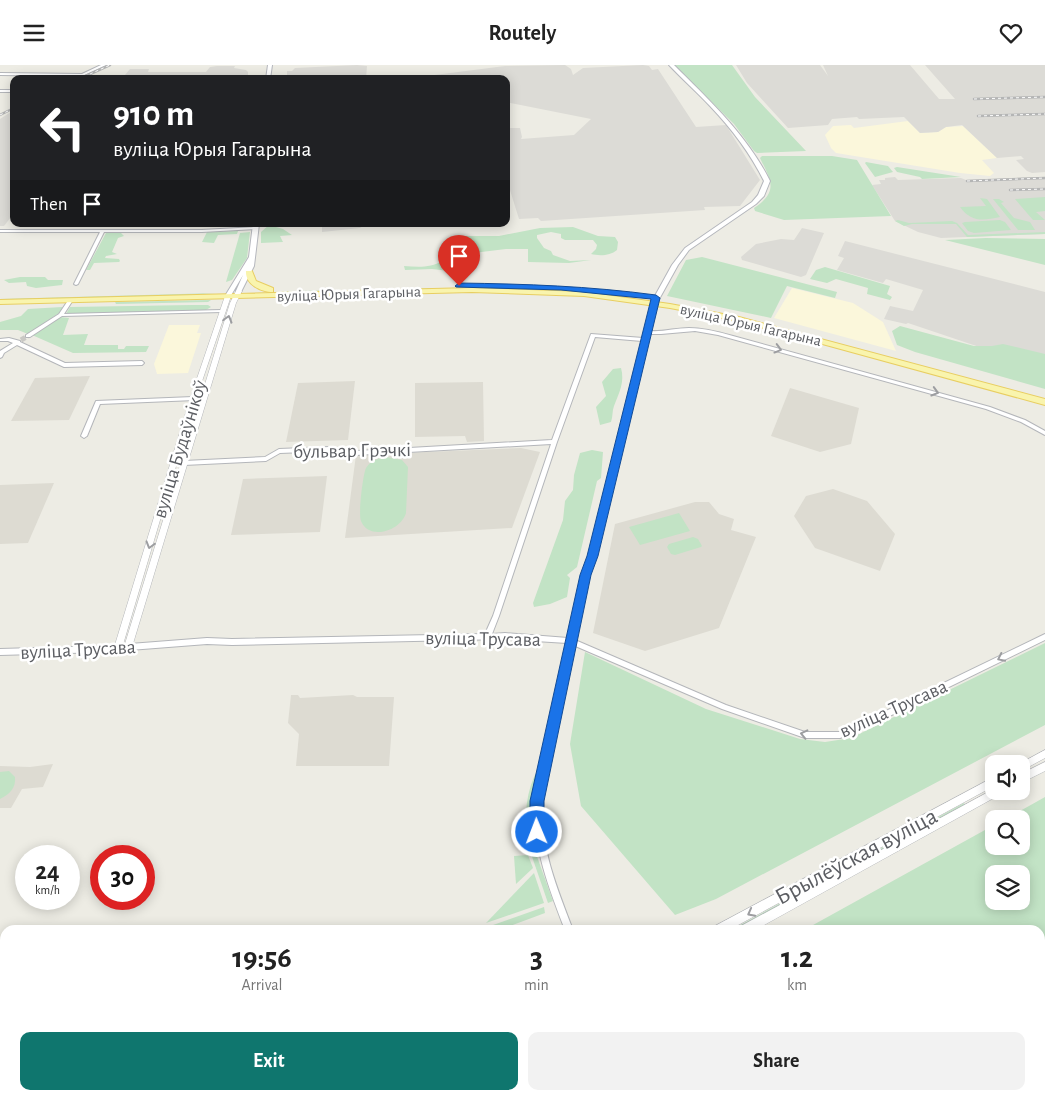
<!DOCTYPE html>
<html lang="en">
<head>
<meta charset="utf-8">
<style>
	body { margin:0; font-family:"Alegreya Sans",sans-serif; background:#f2f2f2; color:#222; height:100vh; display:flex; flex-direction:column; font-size:19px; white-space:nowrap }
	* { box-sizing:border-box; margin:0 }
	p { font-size:16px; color:#767676 }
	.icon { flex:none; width:28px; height:28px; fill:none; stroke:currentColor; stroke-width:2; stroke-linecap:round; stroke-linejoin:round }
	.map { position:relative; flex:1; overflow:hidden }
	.details { position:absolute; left:0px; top:860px; width:1045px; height:175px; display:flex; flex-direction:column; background:#fff; border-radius:15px 15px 0 0; box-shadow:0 2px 12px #0003 }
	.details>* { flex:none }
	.banner { position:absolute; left:10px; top:10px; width:500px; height:152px; border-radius:10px; box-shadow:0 2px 12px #0003; background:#202124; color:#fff; overflow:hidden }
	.tools { position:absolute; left:985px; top:690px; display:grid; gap:10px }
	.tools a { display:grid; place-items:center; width:45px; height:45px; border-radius:10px; background:#fff; box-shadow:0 2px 12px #0003; font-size:25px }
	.speed { position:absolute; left:15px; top:780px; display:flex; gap:10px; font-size:25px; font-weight:700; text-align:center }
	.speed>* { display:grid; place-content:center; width:65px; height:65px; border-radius:50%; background:#fff; box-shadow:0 2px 12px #0003; line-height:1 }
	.speed small { font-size:12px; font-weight:400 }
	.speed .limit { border:8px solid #d22; background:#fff; color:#111 }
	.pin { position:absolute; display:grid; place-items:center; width:42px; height:42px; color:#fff; margin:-51px -21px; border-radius:50% 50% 50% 0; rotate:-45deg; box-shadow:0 0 5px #0007 }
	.pin .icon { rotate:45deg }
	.me { position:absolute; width:55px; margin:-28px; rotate:359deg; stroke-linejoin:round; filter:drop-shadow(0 0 4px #0008) }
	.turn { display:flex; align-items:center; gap:18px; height:105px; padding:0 20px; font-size:22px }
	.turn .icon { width:65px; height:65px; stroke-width:2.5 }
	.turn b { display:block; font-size:35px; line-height:42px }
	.then { display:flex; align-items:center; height:48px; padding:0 20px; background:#0003; gap:10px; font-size:19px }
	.eta { display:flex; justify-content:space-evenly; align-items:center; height:85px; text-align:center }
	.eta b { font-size:30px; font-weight:700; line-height:35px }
	.action { display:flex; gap:10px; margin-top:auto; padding:10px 20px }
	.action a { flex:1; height:58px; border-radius:10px; background:#0f766e; color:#fff; font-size:20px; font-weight:700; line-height:58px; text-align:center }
	.action a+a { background:#f2f2f2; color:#222 }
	header { display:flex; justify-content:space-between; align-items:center; height:65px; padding:0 20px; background:#fff; font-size:22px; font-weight:700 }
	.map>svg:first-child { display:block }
	.commercial { fill:#fbf7db }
	.industrial { fill:#dcdbd6 }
	.education { fill:#dddbd2 }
	.green { fill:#c2e3c5; fill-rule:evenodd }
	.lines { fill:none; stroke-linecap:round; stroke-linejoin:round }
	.minor-tunnel { stroke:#c9c8c4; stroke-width:5; stroke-dasharray:5 2.5; stroke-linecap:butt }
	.minor-casing { stroke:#b4b6ba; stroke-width:2 }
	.tertiary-casing { stroke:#b4b6ba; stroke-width:1 }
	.secondary-casing { stroke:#b5b7bd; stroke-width:2 }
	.primary-casing { stroke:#e8ce62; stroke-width:2 }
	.minor { fill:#fff; fill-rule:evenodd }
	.tertiary { fill:#fff; fill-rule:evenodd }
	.secondary { fill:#fff; fill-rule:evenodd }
	.primary { fill:#f9f4ad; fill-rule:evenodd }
	.rail-casing { stroke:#b4b5b5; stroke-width:2.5 }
	.rail { stroke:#fff; stroke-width:1; stroke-dasharray:3; stroke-linecap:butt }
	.oneway { stroke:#9d9ea1 }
	.route { fill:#1a73e8; stroke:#114b97 }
	.labels { text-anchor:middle; stroke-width:5; stroke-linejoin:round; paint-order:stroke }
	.far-street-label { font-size:16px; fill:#5c5e63; stroke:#fff }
	.street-label { font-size:20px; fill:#5c5e63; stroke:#fff }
	.near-street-label { font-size:24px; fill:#5c5e63; stroke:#fff }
</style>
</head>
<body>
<header><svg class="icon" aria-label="menu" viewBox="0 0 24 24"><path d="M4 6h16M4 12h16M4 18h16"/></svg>Routely<svg class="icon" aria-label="heart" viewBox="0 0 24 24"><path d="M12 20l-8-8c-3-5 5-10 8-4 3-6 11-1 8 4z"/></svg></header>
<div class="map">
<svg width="1045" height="1035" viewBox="0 0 1045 1035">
	<rect width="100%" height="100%" fill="#edece4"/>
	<g class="commercial">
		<path d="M908,56L920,68L938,67L946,62L963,61L997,93L982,95L994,108L990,111L960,108L836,88L831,83L825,70L833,61L851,60L854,63Z"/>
		<path d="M792,223L853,238L883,257L896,286L774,253Z"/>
		<path d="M169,260H200L197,268H201L188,308L157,309L154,299Z"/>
	</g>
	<g class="industrial">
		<path d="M357,0L367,1L366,14H289V10H292H287V6H292L295,3Z"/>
		<path d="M565,0L571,4L573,10L583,3L643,0L649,1L652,5L658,4L696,62L726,60L760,115L740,141L704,142L705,145L541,156L538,153L519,154L509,122H506V63H520L522,72L521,74L574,70L591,54L506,37V14L411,13L505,1Z"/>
		<path d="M736,0H820L828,11L823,0H910L939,34H955L925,0H1045V107L1032,108L1027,106L1016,95L1024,94L1021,91L997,93L962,60L946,62L938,67L920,68L904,52L859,54L857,52L832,54L828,60L788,63L747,18Z"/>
		<path d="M217,1H235L234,3L246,5L248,7V14H83L90,11L125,10L130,4H149L148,7H206L210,2Z"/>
		<path d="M14,45V148L4,161H0V54Z"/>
		<path d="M895,112L898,115L961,113L966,115L1045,112V169L941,173L918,167L895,156L872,120L881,119L879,115H885V113Z"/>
		<path d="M322,159H365L360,163L322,167Z"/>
		<path d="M802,163L824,168L806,210L801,212L742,195L741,192L756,179L781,174L794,175Z"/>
		<path d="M845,176L1045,227V304L908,258L906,259L884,254L890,241L913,246L923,225L886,214L883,218L837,205L844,193L838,191Z"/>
	</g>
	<g class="education">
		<path d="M90,311L69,355L11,356L35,313Z"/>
		<path d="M355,316L348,375L286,377L298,318Z"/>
		<path d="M483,317L484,376L467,377L465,371L415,372V318Z"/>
		<path d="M790,323L859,343L851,379L820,387L771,371Z"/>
		<path d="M521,383L540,387L512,463L345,473L356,390Z"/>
		<path d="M327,411L320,467L231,470L243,414Z"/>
		<path d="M54,418L28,478L0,479V420Z"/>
		<path d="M833,424L867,436L895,469L880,506L815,483L794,451L806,431Z"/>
		<path d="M695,437H709L719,449L734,454L731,465L756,472L719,563L645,586L593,568L615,459Z"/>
		<path d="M291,630H298L300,633L353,630L357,632H394L389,701H296L299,669L288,658Z"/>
		<path d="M53,699L43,722L22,724L11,743H0V701L30,702Z"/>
	</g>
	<g class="green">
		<path d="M674,0H732L755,32L806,86L757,88L754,86L734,59Z"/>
		<path d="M762,91H832L857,95L891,151L784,155L755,146L754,143C780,126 770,114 760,93Z"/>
		<path d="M866,97L888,101L893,107L875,112L865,98Z"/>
		<path d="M897,102L961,112L922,114L920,112L897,107L894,103Z"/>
		<path d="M1045,132V146L1036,147L1045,155H1033L1015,134Z"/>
		<path d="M980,133L987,134L1000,152C982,156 971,157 960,142L986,141Z"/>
		<path d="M993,134H999L1004,137L1001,138L1014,153L1030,157L1035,165H1018Z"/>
		<path d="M898,155L909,158L952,156L957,158L968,170L1045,167V169L967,172L956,159H912L904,161L895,156Z"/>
		<path d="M1000,155L1005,157L1011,165L974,168L968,166L962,158L965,157Z"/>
		<path d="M269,160L283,164L292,170L280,171L283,177L261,178V167Z"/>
		<path d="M573,162L598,171L615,172L618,177L617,185C610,191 599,191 591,189L596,184L597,180L593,175H565L561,173V169L551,167L537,170V173L544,183L551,186L553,190L570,196L591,195L569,198L528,197V184H506L465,189L464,201L449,206L432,204L405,205L404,201C418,202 431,203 442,196L441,193L444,187L441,183L442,178L465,171H499L540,163Z"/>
		<path d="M238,166L237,169L218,170L214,178L202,177L207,167Z"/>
		<path d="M250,167L247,193L232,215L226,217L240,168Z"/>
		<path d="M106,168H121L124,171L118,173L112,187L117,189L106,191L105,193L119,194L120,196L119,197L94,198L90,205H86Z"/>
		<path d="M986,173L1045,174V200L945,175Z"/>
		<path d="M702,192L837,227L835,233L787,221L771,253L667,231L686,195Z"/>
		<path d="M825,202L890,221L887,229L892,232L890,235L867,229L868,223L836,214L827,218L810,214L816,205Z"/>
		<path d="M20,212H45L48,215H63L62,220L36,223L27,221L26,217L9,218L4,215Z"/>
		<path d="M451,223C512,223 572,225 633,231L517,224L252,229L297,226Z"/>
		<path d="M216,228L177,231L0,235V234Z"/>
		<path d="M211,235L208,237L116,239L115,237Z"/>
		<path d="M192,240H208L211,242L206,245L66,249L70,242Z"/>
		<path d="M62,242V246L28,269L18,265H0V257L21,251L28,244Z"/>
		<path d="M60,252L69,253L63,270L88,269L84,280H118V284H124L126,281H149L146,287L73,288L32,270Z"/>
		<path d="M900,261L974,281H992L1003,279L1045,289V324L915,287L897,280L892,266Z"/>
		<path d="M621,303C625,317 619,328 614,341C612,346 613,351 611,357L600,360L596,342L606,331L602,317L613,304Z"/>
		<path d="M592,385L603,387L601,413L597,416L577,502L567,510L570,513L567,532L550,539L534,542L533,538L563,455L565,436L573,425L574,410L580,388Z"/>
		<path d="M386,392L402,395L408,402L406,448C401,466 369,476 361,456C358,450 363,409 366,403C371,395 379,393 386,392Z"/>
		<path d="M679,448L690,466L640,480L629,462Z"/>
		<path d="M693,472L698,474L702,481L701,482L675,490L671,489L667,482L669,479Z"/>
		<path d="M1045,578V660L716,834L675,850L581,741L570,679L585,587L706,644L800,674L825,677L851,673Z"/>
		<path d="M538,704L531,745L533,773L527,775C524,751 526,725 538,704Z"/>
		<path d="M9,706L15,712C16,723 10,729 0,734V707Z"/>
		<path d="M1045,732V1035H346L360,1030H1040V865H804L994,760V781H1021V754H1006ZM994,809H1021V836H994Z"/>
		<path d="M964,738L965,740L735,865H731Z"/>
		<path d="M529,783L535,786L553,836L548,838Z"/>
		<path d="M528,790L533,803L516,819L514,791Z"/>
		<path d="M534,808L544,838L486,858Z"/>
		<path d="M544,842L545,848L499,865H479Z"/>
	</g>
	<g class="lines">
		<path class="minor-tunnel" d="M21,275L28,271"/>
		<defs>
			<g id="minor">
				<path d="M101,0H106L80,12L78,11L0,10V8L82,9Z"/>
				<rect x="0" y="25" width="14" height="2"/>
				<path d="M256,162L258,163L257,164L202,167H104L78,219L76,220L74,219L100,167H0V165H202Z"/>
				<path d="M69,234H73V235L64,249L222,245L224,246L222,247L62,251L30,272H26V270L59,249Z"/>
				<path d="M652,237H654L656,238L650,266C663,267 676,263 689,263C704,263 719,267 733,271L990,342L1025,355L1045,366V370L1021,357L986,344L718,270L695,266L661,269H649L595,491L588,510L575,575L726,640L805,667H840L855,661L1045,569V575L861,665L840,673H805L722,644L573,580L541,736C541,784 556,821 573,865H565C548,821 534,784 533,736L567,578L505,574L232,580L207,579L104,587L0,590V584L104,581L207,573L232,574L485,569L493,551L551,379L338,391L329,386L280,388L266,396L184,400L181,398L184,396L265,392L279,384L330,382L339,387L552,375L591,269L643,273ZM595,272L642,276L589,491L582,510L568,573L505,568L492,569L499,551L557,377Z"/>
				<path d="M9,273L20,276V277L65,298L142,296L144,298L142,300L64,302L17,280L4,288L2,292L0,293V286L13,278L8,276H0V274Z"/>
				<path d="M193,332L196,334L195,335L100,339L87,371L84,373L81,371L96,336Z"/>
				<path d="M744,1030H754L756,1035H746Z"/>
			</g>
			<g id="tertiary">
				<path d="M239,224L242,226L236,238L132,582L131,584L128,585L125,584L124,582L230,238L236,226Z"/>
				<path d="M228,229L231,231L196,334L122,583L121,585L118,586L115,585L114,583L190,334L225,231Z"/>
				<path d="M1045,685V693L1021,706V699H1019Z"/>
				<path d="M1045,697V706L1021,718V709Z"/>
				<path d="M994,712V721L729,865H714L715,861Z"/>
				<path d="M994,724V726H1002L1001,729L755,865H740L741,861Z"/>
				<path d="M276,1030H297L295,1034L292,1035H271L273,1031Z"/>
			</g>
			<g id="secondary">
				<path d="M268,0H272L270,14H266Z"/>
				<path d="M669,0H674C710,36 747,70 770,116L764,131L756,139L689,185L678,200L657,238L654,240L651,238L672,200L685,183L752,137L758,130L764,116C750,88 732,64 710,41C697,27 682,14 669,0Z"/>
				<path d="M253,159H259L254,201L241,227L236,226L243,210L230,232H226L225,231L249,192Z"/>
			</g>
			<g id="primary">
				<path d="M246,206H252L256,216L273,223V227C261,227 245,219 246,206Z"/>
				<path d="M472,223L584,227L670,239L739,252L1045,334V340L738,256L670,243L584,231L472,227L0,239V235Z"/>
			</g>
		</defs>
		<use href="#minor" class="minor-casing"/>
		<use href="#tertiary" class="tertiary-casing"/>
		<use href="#secondary" class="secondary-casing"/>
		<use href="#primary" class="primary-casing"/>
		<use href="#minor" class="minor"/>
		<use href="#tertiary" class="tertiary"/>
		<use href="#secondary" class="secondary"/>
		<use href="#primary" class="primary"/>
		<defs>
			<g id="rail">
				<path d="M79,14L110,0"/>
				<path d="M974,34L1045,32"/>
				<path d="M0,50L14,43"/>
				<path d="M978,51L1045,49"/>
				<path d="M967,116L1045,113"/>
				<path d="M1010,125L1045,124"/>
			</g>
		</defs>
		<use href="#rail" class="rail-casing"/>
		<use href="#rail" class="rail"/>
	</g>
	<defs><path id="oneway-chevron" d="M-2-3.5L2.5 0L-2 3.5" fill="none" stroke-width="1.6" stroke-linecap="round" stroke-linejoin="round" transform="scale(1.25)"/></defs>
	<g class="oneway">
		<use href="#oneway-chevron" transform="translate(228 254) rotate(-74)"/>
		<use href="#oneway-chevron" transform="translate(778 284) rotate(15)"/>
		<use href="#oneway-chevron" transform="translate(935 327) rotate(16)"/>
		<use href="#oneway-chevron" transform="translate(150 480) rotate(106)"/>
		<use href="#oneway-chevron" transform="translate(1001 593) rotate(154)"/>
		<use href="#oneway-chevron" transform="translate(804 669) rotate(-167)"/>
		<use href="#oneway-chevron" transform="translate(751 848) rotate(152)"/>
	</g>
	<path class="route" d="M459,218C527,219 588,221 656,230L660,233L598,491L591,510L544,736V767L542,772L537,773L532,772L530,767V736L580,510L587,491L651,234L561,225L456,222L455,221Z"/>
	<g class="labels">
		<g class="far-street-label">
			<text transform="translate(349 228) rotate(-2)" y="6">вуліца Юрыя Гагарына</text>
			<text transform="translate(751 259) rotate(13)" y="6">вуліца Юрыя Гагарына</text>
		</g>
		<g class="street-label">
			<text transform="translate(179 384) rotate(-73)" y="7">вуліца Будаўнікоў</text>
			<text transform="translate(352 385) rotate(-1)" y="7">бульвар Грэчкі</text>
			<text transform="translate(483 573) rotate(1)" y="7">вуліца Трусава</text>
			<text transform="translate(78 584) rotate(-3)" y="7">вуліца Трусава</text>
			<text transform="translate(893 643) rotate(-24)" y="7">вуліца Трусава</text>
		</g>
		<g class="near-street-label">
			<text transform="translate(856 791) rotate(-28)" y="8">Брылёўская вуліца</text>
		</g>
	</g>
</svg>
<div class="tools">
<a><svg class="icon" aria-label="sound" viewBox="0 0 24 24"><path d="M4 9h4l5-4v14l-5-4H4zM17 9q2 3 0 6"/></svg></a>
<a><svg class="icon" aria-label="search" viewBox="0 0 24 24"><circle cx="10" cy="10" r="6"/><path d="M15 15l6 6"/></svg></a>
<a><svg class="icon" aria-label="layers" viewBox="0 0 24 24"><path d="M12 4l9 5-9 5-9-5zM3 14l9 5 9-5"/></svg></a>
</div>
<div class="speed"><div>24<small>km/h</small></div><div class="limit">30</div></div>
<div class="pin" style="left:459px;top:221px;background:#d93025"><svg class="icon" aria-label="arrive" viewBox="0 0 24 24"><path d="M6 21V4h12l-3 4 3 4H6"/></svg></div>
<svg class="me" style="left:537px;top:767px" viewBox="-20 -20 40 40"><circle r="17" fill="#1a73e8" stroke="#fff" stroke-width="3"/><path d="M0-11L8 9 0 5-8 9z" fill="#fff"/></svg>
<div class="banner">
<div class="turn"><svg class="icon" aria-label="left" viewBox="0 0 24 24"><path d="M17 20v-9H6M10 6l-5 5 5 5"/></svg><div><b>910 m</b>вуліца Юрыя Гагарына</div></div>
<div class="then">Then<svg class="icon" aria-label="arrive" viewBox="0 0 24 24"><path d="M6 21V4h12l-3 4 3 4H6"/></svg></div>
</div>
<section class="details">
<div class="eta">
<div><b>19:56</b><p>Arrival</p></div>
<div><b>3</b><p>min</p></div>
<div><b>1.2</b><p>km</p></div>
</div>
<div class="action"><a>Exit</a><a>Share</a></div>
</section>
</div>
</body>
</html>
